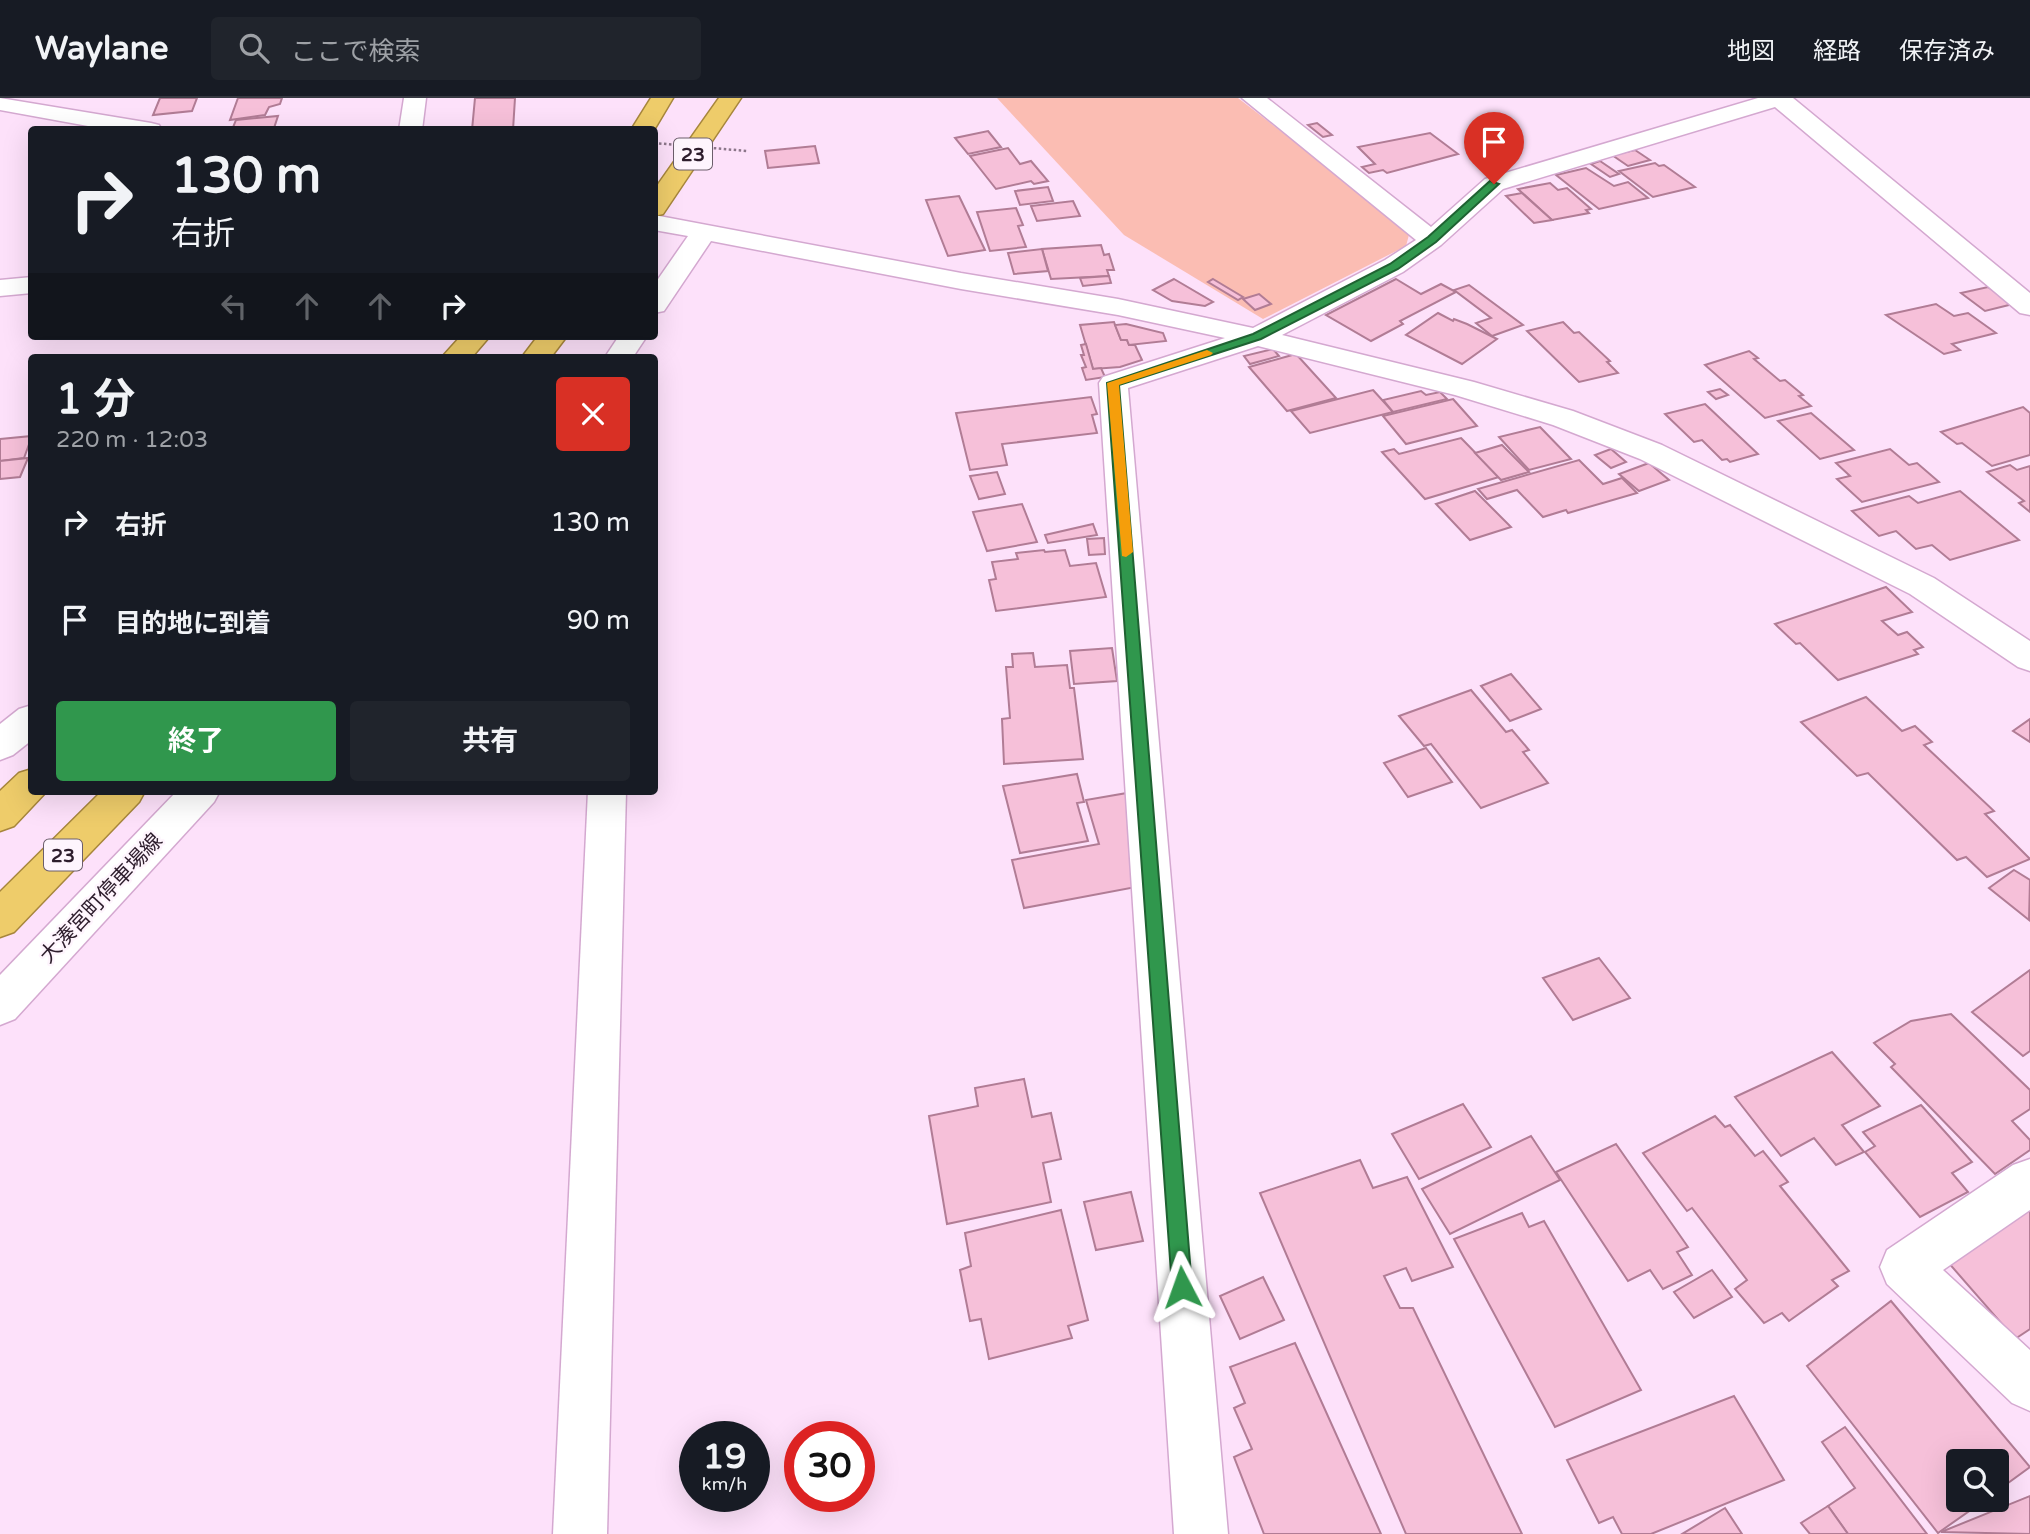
<!DOCTYPE html>
<html lang="ja">
<head>
<meta charset="utf-8">
<style>
	body { margin:0; font-family:"Varela Round","Noto Sans JP",sans-serif; background:#20242c; color:#f1f3f6; height:100vh; display:flex; flex-direction:column; font-size:26px; white-space:nowrap }
	* { box-sizing:border-box; margin:0 }
	p { font-size:23px; color:#9ea1a6 }
	.icon { flex:none; width:38px; height:38px; fill:none; stroke:currentColor; stroke-width:2; stroke-linecap:round; stroke-linejoin:round }
	.map { position:relative; flex:1; overflow:hidden }
	.sheet { position:absolute; left:28px; top:256px; width:630px; height:441px; display:flex; flex-direction:column; background:#171b24; border-radius:7px; box-shadow:0 7px 28px #0002 }
	.sheet>* { flex:none }
	.top-card { position:absolute; left:28px; top:28px; width:630px; height:214px; border-radius:7px; box-shadow:0 7px 28px #0002; background:#171b24; color:#f1f3f6; overflow:hidden }
	.controls { position:absolute; left:1946px; top:1351px; display:grid; gap:14px }
	.controls a { display:grid; place-items:center; width:63px; height:63px; border-radius:7px; background:#171b24; box-shadow:0 7px 28px #0002; font-size:35px }
	.speed { position:absolute; left:679px; top:1323px; display:flex; gap:14px; font-size:35px; font-weight:700; text-align:center }
	.speed>* { display:grid; place-content:center; width:91px; height:91px; border-radius:50%; background:#171b24; box-shadow:0 7px 28px #0002; line-height:1 }
	.speed small { font-size:18px; font-weight:400 }
	.speed .limit { border:10px solid #d22; background:#fff; color:#111 }
	.pin { position:absolute; display:grid; place-items:center; width:60px; height:60px; color:#fff; margin:-72px -30px; border-radius:50% 50% 50% 0; rotate:-45deg; box-shadow:0 0 7px #0007 }
	.pin .icon { rotate:45deg }
	.me { position:absolute; width:77px; margin:-38px; rotate:356deg; stroke-linejoin:round; filter:drop-shadow(0 0 5px #0008) }
	.turn { display:flex; align-items:center; gap:24px; height:147px; padding:0 28px; font-size:32px }
	.turn .icon { width:91px; height:91px; stroke-width:2.5 }
	.turn b { display:block; font-size:49px; line-height:60px }
	.lanes { display:flex; align-items:center; height:66px; padding:0 28px; background:#0003; justify-content:center; gap:35px; direction:ltr }
	.lanes .off { opacity:.35 }
	.round { display:grid; place-items:center; flex:none; width:74px; height:74px; border-radius:7px; background:#20242c }
	.overview { display:flex; align-items:center; justify-content:space-between; height:119px; padding:0 28px }
	h1 { font-size:42px; font-weight:700; line-height:52px }
	.action { display:flex; gap:14px; margin-top:auto; padding:14px 28px }
	.action a { flex:1; height:80px; border-radius:7px; background:#30974d; color:#fff; font-size:28px; font-weight:700; line-height:80px; text-align:center }
	.action a+a { background:#20242c; color:#f1f3f6 }
	ul { padding:0; list-style:none }
	li { display:flex; align-items:center; gap:21px; height:98px; padding:0 28px }
	li div { flex:1 }
	li b { display:block; font-size:26px }
	li em { font-style:normal }
	header { display:flex; align-items:center; gap:42px; box-sizing:border-box; height:98px; padding:0 35px; background:#171b24; border-bottom:2px solid #363941 }
	header strong { font-size:33px }
	nav { display:flex; gap:38px; margin-inline-start:auto; font-size:24px }
	.search { width:490px; height:63px; background:#20242c; display:flex; align-items:center; gap:18px; box-sizing:border-box; padding:0 24px; border-radius:7px; color:#9ea1a6; font-size:26px }
	.map>svg:first-child { display:block }
	.green { fill:#fbbdb3 }
	.building { fill:#f6c0d9; stroke:#b17c95; stroke-width:2 }
	.lines { fill:none; stroke-linecap:round; stroke-linejoin:round }
	.minor-casing { stroke:#d4a8d0; stroke-width:3 }
	.secondary-casing { stroke:#d4a8d0; stroke-width:3 }
	.trunk-casing { stroke:#a7863c; stroke-width:3 }
	.minor { fill:#fff; fill-rule:evenodd }
	.secondary { fill:#fff; fill-rule:evenodd }
	.trunk { fill:#eecc6a; fill-rule:evenodd }
	.path-bridge { stroke:#8c768a; stroke-width:2.5; stroke-dasharray:2.5 2.5; stroke-linecap:butt }
	.route { fill:#30974d; stroke:#1f6232; stroke-width:2 }
	.slow { fill:#f59e0b }
	.labels { text-anchor:middle; stroke-width:5; stroke-linejoin:round; paint-order:stroke }
	.shield { fill:#fef5fd; stroke:#6c5e6b; stroke-width:2 }
	.shield-label { font-size:19px; font-weight:bold; fill:#2d1d2c }
	.street-label { font-size:21px; fill:#2d1d2c; stroke:#fef5fd }
</style>
</head>
<body>
<header>
<strong>Waylane</strong>
<div class="search"><svg class="icon" aria-label="search" viewBox="0 0 24 24"><circle cx="10" cy="10" r="6"/><path d="M15 15l6 6"/></svg>ここで検索</div>
<nav><a>地図</a><a>経路</a><a>保存済み</a></nav>
</header>
<div class="map">
<svg width="2030" height="1436" viewBox="0 0 2030 1436">
	<rect width="100%" height="100%" fill="#fde1fa"/>
	<path class="green" d="M997,0H1238L1410,133L1406,148L1263,221L1124,137Z"/>
	<g class="building">
		<path d="M160,0H197L192,13L153,17Z"/>
		<path d="M238,0H282L280,6L269,9L265,17L230,22Z"/>
		<path d="M475,0H515L513,32H472Z"/>
		<path d="M278,18L274,30L232,32L236,22Z"/>
		<path d="M1317,25L1332,37L1323,39L1308,27Z"/>
		<path d="M988,33L1001,49L968,56L955,40Z"/>
		<path d="M1430,35L1458,56L1387,75L1383,72L1369,75L1362,69L1375,66L1358,49Z"/>
		<path d="M815,48L819,65L768,70L765,53Z"/>
		<path d="M1008,50L1020,66L1031,63L1048,83L1034,86L1031,83L996,91L970,58Z"/>
		<path d="M1635,52L1650,62L1628,68L1612,57Z"/>
		<path d="M1600,63L1619,76L1610,79L1591,66Z"/>
		<path d="M1655,65L1659,68L1664,67L1695,89L1653,99L1619,73Z"/>
		<path d="M1586,70L1614,88L1628,84L1648,100L1599,111L1556,77Z"/>
		<path d="M1550,85L1558,92L1567,90L1591,111L1586,112L1589,115L1552,122L1518,91Z"/>
		<path d="M1048,89L1053,103L1020,107L1015,93Z"/>
		<path d="M1522,95L1552,122L1534,125L1506,98Z"/>
		<path d="M959,98L985,152L948,158L926,102Z"/>
		<path d="M1073,103L1080,118L1037,123L1031,108Z"/>
		<path d="M1016,110L1023,127L1018,128L1026,149L990,153L977,114Z"/>
		<path d="M1101,147L1104,157L1109,156L1114,172H1107L1109,178L1051,181L1042,151Z"/>
		<path d="M1042,151L1048,173L1014,176L1008,155Z"/>
		<path d="M1109,178L1111,185L1083,188L1080,180Z"/>
		<path d="M1174,181L1213,204L1205,208L1172,203L1153,192Z"/>
		<path d="M1213,181L1243,199L1238,202L1208,184Z"/>
		<path d="M1396,181L1421,196L1441,186L1456,194L1400,223L1403,226L1371,243L1326,217Z"/>
		<path d="M1469,187L1523,227L1492,238L1476,225L1491,220L1454,192Z"/>
		<path d="M1988,189L2013,206L1985,213L1961,195Z"/>
		<path d="M1259,196L1271,206L1255,212L1243,201Z"/>
		<path d="M1936,206L1954,218L1968,215L1996,235L1952,246L1960,252L1944,256L1886,217Z"/>
		<path d="M1438,215L1453,223L1454,221L1467,226L1497,241L1462,266L1406,237Z"/>
		<path d="M1114,224L1121,242H1127L1129,247H1135L1142,262L1120,269L1093,271L1080,227Z"/>
		<path d="M1563,224L1574,235L1579,234L1610,263L1607,264L1618,275L1579,284L1527,233Z"/>
		<path d="M1126,226L1163,235L1166,243L1129,247L1127,242H1121L1115,227Z"/>
		<path d="M1086,246L1093,271L1101,270L1105,279L1086,282L1082,270L1086,269L1081,257H1084L1081,247Z"/>
		<path d="M1273,251L1279,258L1250,266L1244,258Z"/>
		<path d="M1749,253L1758,260L1754,261L1780,283L1785,282L1803,297L1799,298L1811,308L1765,320L1705,267Z"/>
		<path d="M1296,256L1336,300L1287,313L1249,269Z"/>
		<path d="M1720,291L1728,297L1716,301L1708,294Z"/>
		<path d="M1373,292L1393,314L1310,335L1291,313Z"/>
		<path d="M1421,293L1426,297L1440,294L1447,301L1393,314L1383,302Z"/>
		<path d="M1091,299L1097,316L1092,317L1097,335L1002,346L1007,367L970,372L956,315Z"/>
		<path d="M1453,301L1477,328L1406,346L1383,318Z"/>
		<path d="M1705,306L1758,356L1730,364L1727,361L1722,362L1702,342L1694,344L1665,316Z"/>
		<path d="M2023,309L2030,315V357L1992,368L1962,345L1957,346L1941,334Z"/>
		<path d="M1811,315L1854,352L1820,361L1778,323Z"/>
		<path d="M1540,329L1571,361L1529,372L1499,339Z"/>
		<path d="M32,338L24,360L0,363V341Z"/>
		<path d="M1461,340L1499,379L1425,401L1382,354L1394,351L1399,356Z"/>
		<path d="M1502,347L1529,374L1501,382L1475,355Z"/>
		<path d="M1611,351L1626,364L1611,370L1595,357Z"/>
		<path d="M1890,351L1909,367L1917,365L1939,384L1862,404L1837,381L1850,378L1836,365Z"/>
		<path d="M28,360L20,379L0,381V363Z"/>
		<path d="M1579,362L1603,386L1622,380L1637,395L1568,415L1566,412L1543,419L1517,392L1487,401L1478,391Z"/>
		<path d="M1649,365L1669,382L1639,393L1619,376Z"/>
		<path d="M2010,367L2017,372L2030,368V414L2019,405L2024,403L1987,374Z"/>
		<path d="M997,374L1005,396L979,401L970,378Z"/>
		<path d="M1475,393L1511,429L1470,442L1436,406Z"/>
		<path d="M1960,393L2019,442L1950,462L1932,447L1916,451L1896,433L1879,438L1852,413L1909,398L1918,405Z"/>
		<path d="M1022,406L1037,444L987,453L973,414Z"/>
		<path d="M1093,426L1097,437L1048,445L1045,437Z"/>
		<path d="M1104,440L1105,456L1089,457L1087,441Z"/>
		<path d="M1044,452L1045,454L1065,452L1070,468L1096,465L1106,499L996,513L989,482L996,481L992,464L1018,461L1016,455Z"/>
		<path d="M1886,489L1912,514L1882,523L1898,537L1907,534L1923,549L1914,552L1918,556L1838,582L1800,545L1796,546L1775,526Z"/>
		<path d="M1112,550L1117,583L1074,586L1070,553Z"/>
		<path d="M1033,555L1035,569L1067,567L1070,590H1074L1083,661L1004,666L1002,621L1010,620L1006,569H1013L1012,556Z"/>
		<path d="M1511,576L1541,611L1510,623L1481,588Z"/>
		<path d="M1471,592L1506,634L1512,632L1529,652L1523,654L1548,685L1481,710L1431,646L1424,648L1399,618Z"/>
		<path d="M1866,599L1902,633L1915,628L1932,644L1924,647L1994,713L1985,716L2030,761L1987,779L1966,759L1957,762L1868,675L1857,678L1801,624Z"/>
		<path d="M2030,621V644L2013,633Z"/>
		<path d="M1426,650L1452,684L1408,699L1384,665Z"/>
		<path d="M1077,676L1084,704L1077,705L1088,743L1020,755L1003,688Z"/>
		<path d="M1127,695L1136,789L1024,810L1012,762L1099,746L1086,702Z"/>
		<path d="M2014,772L2030,782L2029,822L1989,790Z"/>
		<path d="M1599,860L1630,900L1573,922L1543,880Z"/>
		<path d="M2030,872V953L2023,958L1972,914Z"/>
		<path d="M1951,916L2030,992V1011L2012,1023L2030,1042V1052L1995,1076L1891,969L1895,966L1874,945L1911,923Z"/>
		<path d="M1832,954L1880,1008L1842,1027L1864,1054L1836,1067L1814,1040L1781,1058L1735,999Z"/>
		<path d="M1024,981L1032,1019L1051,1015L1061,1061L1043,1065L1051,1104L947,1126L929,1018L978,1008L975,990Z"/>
		<path d="M1463,1006L1491,1049L1419,1081L1392,1036Z"/>
		<path d="M1921,1007L1972,1064L1952,1075L1968,1094L1920,1119L1865,1054L1875,1048L1863,1034Z"/>
		<path d="M1715,1018L1725,1029L1730,1027L1755,1058L1763,1053L1788,1084L1780,1088L1849,1173L1832,1182L1838,1188L1789,1223L1782,1215L1764,1225L1735,1191L1747,1182L1692,1110L1687,1113L1643,1055Z"/>
		<path d="M1531,1038L1560,1082L1450,1136L1422,1091Z"/>
		<path d="M1616,1046L1688,1149L1677,1154L1692,1177L1663,1191L1650,1172L1628,1183L1556,1074Z"/>
		<path d="M1360,1062L1373,1090L1407,1079L1453,1169L1412,1183L1406,1170L1384,1178L1400,1210H1413L1522,1436H1406L1260,1095Z"/>
		<path d="M1131,1094L1143,1143L1096,1152L1084,1104Z"/>
		<path d="M2030,1108V1231L2015,1241L1947,1163Z"/>
		<path d="M1061,1112L1088,1222L1068,1228L1072,1240L989,1261L981,1221L970,1223L960,1172L971,1168L965,1135Z"/>
		<path d="M1522,1115L1529,1129L1544,1123L1641,1292L1555,1329L1454,1141Z"/>
		<path d="M1712,1172L1732,1199L1694,1220L1674,1194Z"/>
		<path d="M1263,1179L1284,1222L1240,1241L1220,1198Z"/>
		<path d="M1891,1203L2030,1369L1997,1393V1363H1958V1402H1985L1938,1435L1807,1268Z"/>
		<path d="M1295,1245L1381,1436H1264L1234,1359L1252,1351L1234,1310L1245,1305L1230,1269Z"/>
		<path d="M1734,1298L1784,1382L1651,1436H1622L1613,1419L1599,1425L1567,1362Z"/>
		<path d="M1845,1329L1927,1436H1848L1828,1408L1855,1390L1822,1344Z"/>
		<path d="M2030,1398V1436L1941,1434Z"/>
		<path d="M1828,1408L1848,1436H1810L1801,1425Z"/>
		<path d="M1725,1410L1742,1436H1682Z"/>
	</g>
	<g class="lines">
		<defs>
			<g id="minor">
				<path d="M0,0L151,25L159,27L162,32H110L0,12Z"/>
				<path d="M1242,0H1267L1431,129L1485,81L1758,0H1793L2030,195V217L2020,215L1775,9L1503,91L1441,147L1403,174L1282,237L1474,284L1573,313L1662,347L1934,480L2030,543V573L2018,569L1910,496L1640,361L1553,327L1455,297L1258,248L1128,290L1228,1436H1174L1099,285L1103,279L1225,240L1118,217L961,191L711,143L664,213L654,215V187L688,138L654,132V117L961,175L1118,201L1253,230L1385,162L1416,142Z"/>
				<path d="M32,179V195L0,198V182Z"/>
				<path d="M619,238H647L633,259H605Z"/>
				<path d="M588,693H626L607,1436H553Z"/>
				<path d="M2030,1061V1112L1943,1172L2030,1252V1313L2012,1305L1887,1186L1880,1169L1887,1152L2013,1067Z"/>
			</g>
			<g id="secondary">
				<path d="M404,0H426L422,32H399Z"/>
				<path d="M32,607V642L13,657L0,662V626L19,611Z"/>
				<path d="M177,693H220L214,704L15,921L0,927V877Z"/>
			</g>
			<g id="trunk">
				<path d="M651,0H673L654,32H631Z"/>
				<path d="M719,0H741L663,116L654,118V92Z"/>
				<path d="M461,238H490L472,259H442Z"/>
				<path d="M538,238H567L551,259H522Z"/>
				<path d="M32,671V693H47L14,728L0,733V693L19,675Z"/>
				<path d="M102,693H145L139,704L14,834L0,839V794Z"/>
			</g>
		</defs>
		<use href="#minor" class="minor-casing"/>
		<use href="#secondary" class="secondary-casing"/>
		<use href="#trunk" class="trunk-casing"/>
		<use href="#minor" class="minor"/>
		<use href="#secondary" class="secondary"/>
		<use href="#trunk" class="trunk"/>
		<path class="path-bridge" d="M654,45L747,53"/>
	</g>
	<path class="route" d="M1490,83L1499,86L1436,144L1398,171L1261,241L1119,287L1192,1189L1189,1196L1182,1199L1175,1196L1172,1189L1107,285L1253,236L1390,166L1428,139Z"/>
	<path class="slow" d="M1207,252L1213,255L1211,257L1119,287L1133,454L1126,459L1122,458L1107,285Z"/>
	<g class="labels">
		<g class="shield">
			<rect x="674" y="40.5" width="38" height="31" rx="5"/>
			<rect x="44" y="741.5" width="38" height="31" rx="5"/>
		</g>
		<g class="shield-label">
			<text x="693" y="63">23</text>
			<text x="63" y="764">23</text>
		</g>
		<g class="street-label">
			<text transform="translate(101 800) rotate(-47)" y="7">大湊宮町停車場線</text>
		</g>
	</g>
</svg>
<div class="controls">
<a><svg class="icon" aria-label="search" viewBox="0 0 24 24"><circle cx="10" cy="10" r="6"/><path d="M15 15l6 6"/></svg></a>
</div>
<div class="speed"><div>19<small>km/h</small></div><div class="limit">30</div></div>
<div class="pin" style="left:1494px;top:86px;background:#d93025"><svg class="icon" aria-label="arrive" viewBox="0 0 24 24"><path d="M6 21V4h12l-3 4 3 4H6"/></svg></div>
<svg class="me" style="left:1182px;top:1189px" viewBox="-20 -20 40 40"><path d="M0-17L14 15 0 8-14 15z" fill="#30974d" stroke="#fff" stroke-width="4"/></svg>
<div class="top-card">
<div class="turn"><svg class="icon" aria-label="right" viewBox="0 0 24 24"><path d="M7 20v-9h11M14 6l5 5-5 5"/></svg><div><b>130 m</b>右折</div></div>
<div class="lanes"><svg class="icon off" aria-label="left" viewBox="0 0 24 24"><path d="M17 20v-9H6M10 6l-5 5 5 5"/></svg><svg class="icon off" aria-label="ahead" viewBox="0 0 24 24"><path d="M12 20V5M6 11l6-6 6 6"/></svg><svg class="icon off" aria-label="ahead" viewBox="0 0 24 24"><path d="M12 20V5M6 11l6-6 6 6"/></svg><svg class="icon" aria-label="right" viewBox="0 0 24 24"><path d="M7 20v-9h11M14 6l5 5-5 5"/></svg></div>
</div>
<section class="sheet">
<div class="overview"><div><h1>1 分</h1><p>220 m · 12:03</p></div><a class="round" style="background:#d93025;color:#fff"><svg class="icon" aria-label="close" viewBox="0 0 24 24"><path d="M6 6l12 12M18 6L6 18"/></svg></a></div>
<ul>
<li><svg class="icon" aria-label="right" viewBox="0 0 24 24"><path d="M7 20v-9h11M14 6l5 5-5 5"/></svg><div><b>右折</b></div><em>130 m</em></li>
<li><svg class="icon" aria-label="arrive" viewBox="0 0 24 24"><path d="M6 21V4h12l-3 4 3 4H6"/></svg><div><b>目的地に到着</b></div><em>90 m</em></li>
</ul>
<div class="action"><a>終了</a><a>共有</a></div>
</section>
</div>
</body>
</html>
